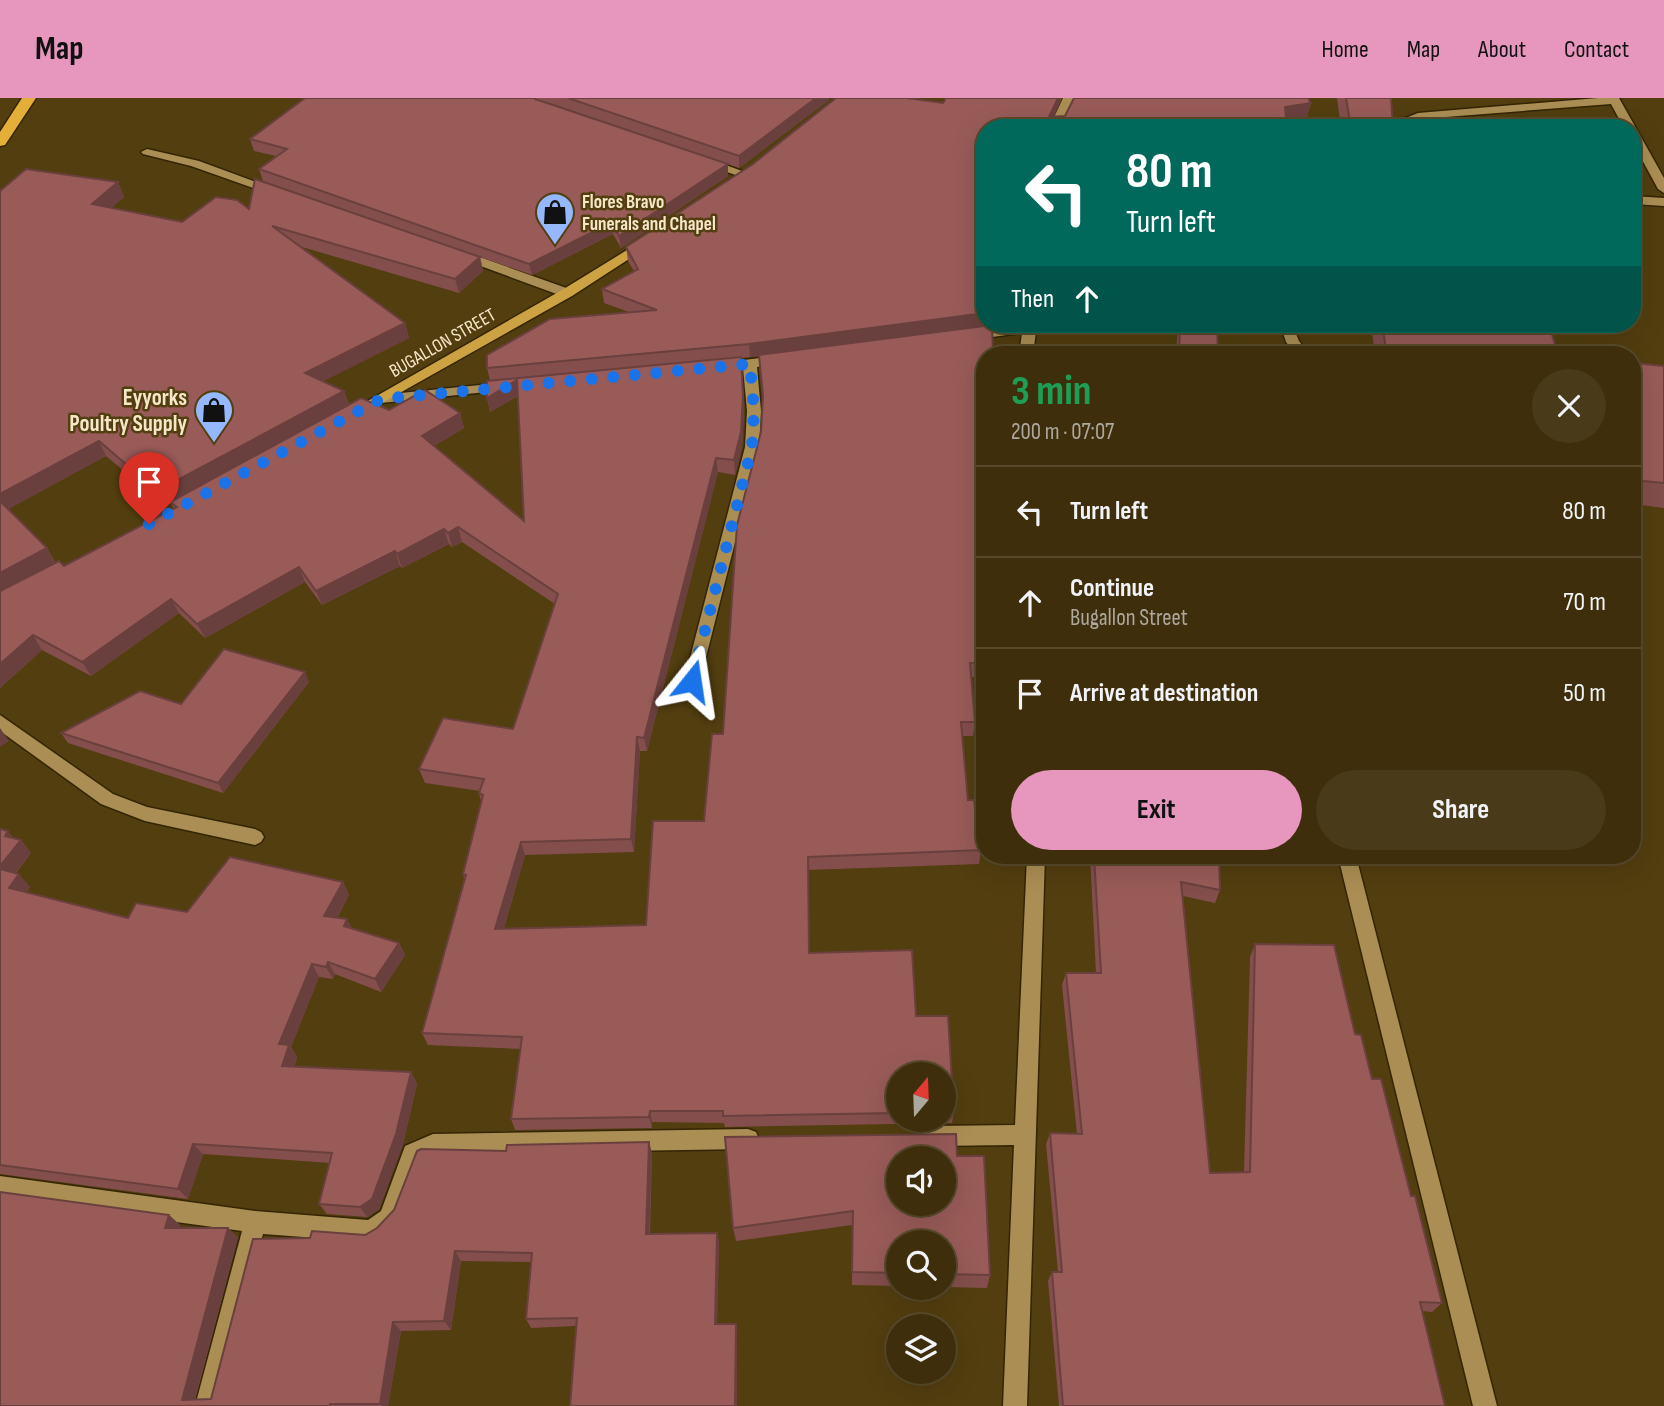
<!DOCTYPE html>
<html lang="en">
<head>
<meta charset="utf-8">
<style>
	body { margin:0; font-family:"Sofia Sans Condensed",sans-serif; background:#493a19; color:#f1f3f6; height:100vh; display:flex; flex-direction:column; font-size:26px; white-space:nowrap }
	* { box-sizing:border-box; margin:0 }
	p { font-size:23px; color:#ada89d }
	.icon { flex:none; width:38px; height:38px; fill:none; stroke:currentColor; stroke-width:2; stroke-linecap:round; stroke-linejoin:round }
	.map { position:relative; flex:1; overflow:hidden }
	.details { position:absolute; left:976px; top:248px; width:665px; height:518px; display:flex; flex-direction:column; background:#3e2e0b; border-radius:28px; box-shadow:0 7px 28px #0002,0 0 0 2px #574a2c }
	.details>* { flex:none }
	.hud { position:absolute; left:976px; top:21px; width:665px; height:214px; border-radius:28px; box-shadow:0 7px 28px #0002,0 0 0 2px #574a2c; background:#00695c; color:#fff; overflow:hidden }
	.needle { width:46px; rotate:19deg }
	.buttons { position:absolute; left:886px; top:964px; display:grid; gap:14px }
	.buttons a { display:grid; place-items:center; width:70px; height:70px; border-radius:50%; background:#3e2e0b; box-shadow:0 7px 28px #0002,0 0 0 2px #574a2c; font-size:35px }
	.pin { position:absolute; display:grid; place-items:center; width:60px; height:60px; color:#fff; margin:-72px -30px; border-radius:50% 50% 50% 0; rotate:-45deg; box-shadow:0 0 7px #0007 }
	.pin .icon { rotate:45deg }
	.me { position:absolute; width:77px; margin:-38px; rotate:15deg; stroke-linejoin:round; filter:drop-shadow(0 0 5px #0008) }
	.turn { display:flex; align-items:center; gap:24px; height:147px; padding:0 35px; font-size:32px }
	.turn .icon { width:91px; height:91px; stroke-width:2.5 }
	.turn b { display:block; font-size:49px; line-height:60px }
	.then { display:flex; align-items:center; height:66px; padding:0 35px; background:#0003; gap:14px; font-size:26px }
	.round { display:grid; place-items:center; flex:none; width:74px; height:74px; border-radius:37px; background:#493a19 }
	.head { display:flex; align-items:center; justify-content:space-between; height:119px; padding:0 35px }
	h1 { font-size:42px; font-weight:700; line-height:52px; color:#1e9e55 }
	.action { display:flex; gap:14px; margin-top:auto; padding:14px 35px }
	.action a { flex:1; height:80px; border-radius:42px; background:#e797bd; color:#111; font-size:28px; font-weight:700; line-height:80px; text-align:center }
	.action a+a { background:#493a19; color:#f1f3f6 }
	ul { padding:0; list-style:none }
	li { display:flex; align-items:center; gap:21px; height:91px; padding:0 35px; border-top:2px solid #574a2c }
	li div { flex:1 }
	li b { display:block; font-size:26px }
	li em { font-style:normal }
	header { display:flex; align-items:center; gap:42px; box-sizing:border-box; height:98px; padding:0 35px; background:#e797bd; color:#111 }
	header strong { font-size:33px }
	nav { display:flex; gap:38px; margin-inline-start:auto; font-size:24px }
	.map>svg:first-child { display:block }
	.lines { fill:none; stroke-linecap:round; stroke-linejoin:round }
	.lane-casing { stroke:#342505; stroke-width:3 }
	.street-casing { stroke:#342505; stroke-width:3 }
	.primary-casing { stroke:#342505; stroke-width:3 }
	.highway-casing { stroke:#342505; stroke-width:3 }
	.lane { fill:#ab8e53; fill-rule:evenodd }
	.street { fill:#ab8e53; fill-rule:evenodd }
	.primary { fill:#cda243; fill-rule:evenodd }
	.highway { fill:#e3af38; fill-rule:evenodd }
	.wall { fill:#834e4c; fill-rule:evenodd }
	.shaded-wall { fill:#6a403e }
	.building { fill:#985b58; stroke:#6a403e; stroke-width:2; fill-rule:evenodd }
	.route { stroke:#1a73e8; stroke-width:12; stroke-dasharray:0 21.6 }
	.labels { text-anchor:middle; stroke-width:5; stroke-linejoin:round; paint-order:stroke }
	.far-poi-label { font-size:19px; font-weight:bold; fill:#f6e7c9; stroke:#523e0f; text-anchor:start }
	.far-street-label { font-size:19px; fill:#f6e7c9; stroke:#523e0f }
	.poi-label { font-size:23px; font-weight:bold; fill:#f6e7c9; stroke:#523e0f; text-anchor:end }
</style>
</head>
<body>
<header>
<strong>Map</strong>
<nav><a>Home</a><a>Map</a><a>About</a><a>Contact</a></nav>
</header>
<div class="map">
<svg width="1664" height="1308" viewBox="0 0 1664 1308">
	<rect width="100%" height="100%" fill="#523e0f"/>
	<g class="lines">
		<defs>
			<g id="lane">
				<path d="M1598,0H1619L1664,80V95L1658,91L1633,45V30H1624L1611,6L1420,21L1412,25L1411,30H1399L1403,21L1418,15Z"/>
				<path d="M1633,98L1664,100V108L1633,106Z"/>
				<path d="M1280,226H1292L1299,243L1310,257H1296L1286,244Z"/>
			</g>
			<g id="street">
				<path d="M1063,0H1075L1061,30H1049Z"/>
				<path d="M147,51L199,63L283,94L273,97L191,68L143,56L141,54Z"/>
				<path d="M704,62H712L753,77L747,81L704,66Z"/>
				<path d="M460,152L572,192L574,195L572,198H562L456,159L454,156Z"/>
				<path d="M1024,226H1037L1033,257H1019L1022,235L970,242L963,238L970,234Z"/>
				<path d="M783,257L790,261L788,264L757,269L761,313L759,349L700,583L698,587H686L684,583L745,349L747,313L743,270L720,273L713,269L720,265Z"/>
				<path d="M511,284L516,285V291L381,305L374,301L381,297Z"/>
				<path d="M0,617L113,696L147,709L255,731L261,734L264,739L261,744L255,747L145,723L101,706L0,633Z"/>
				<path d="M1027,758H1045L1027,1308H1003L1014,1047L933,1048L925,1045L922,1038L925,1031L933,1028L1015,1027Z"/>
				<path d="M1338,758H1356L1497,1308H1473Z"/>
				<path d="M748,1031L756,1034L759,1041L756,1048L748,1051L434,1056L421,1062C409,1094 405,1130 371,1144L263,1136L219,1308H195L242,1133L0,1100V1078L255,1113L368,1122L381,1113L405,1048L433,1036Z"/>
			</g>
			<path id="primary" d="M645,141L651,145L649,148L572,198L357,319L352,321L345,316L562,192Z"/>
			<path id="highway" d="M22,0H36L5,47L0,48V34Z"/>
		</defs>
		<use href="#lane" class="lane-casing"/>
		<use href="#street" class="street-casing"/>
		<use href="#primary" class="primary-casing"/>
		<use href="#highway" class="highway-casing"/>
		<use href="#lane" class="lane"/>
		<use href="#street" class="street"/>
		<use href="#primary" class="primary"/>
		<use href="#highway" class="highway"/>
	</g>
	<g class="wall">
		<path d="M305,0H829V2L739,70L547,4H543L728,66V78L621,150L613,136L532,177L480,159L483,173L459,195L302,149L405,225L409,240L323,283L344,293L349,306L361,300L389,312L425,292L460,315L464,330L434,348L524,423L518,298L490,314L487,300V283L490,282L487,270V257L550,221L629,214L604,205L602,191L634,173L628,163L626,149L753,66L836,0H907L943,5L946,0H1062L1054,18H1065L1074,0H1308L1311,5L1307,19L1286,21L1287,30H985V226H1006L992,228L993,257H985V481L976,480L977,565L975,579H971L975,624L973,638H962L968,702H974L981,752L979,766L808,772L809,855L912,852L916,918H948L954,1014L952,1025L725,1029L724,1025L652,1024V1030L515,1032L511,1021L521,951L428,947L422,935L464,781L463,776L481,703L479,695L480,693L425,685L419,671L443,620L513,631L555,506L462,444L452,449L449,446L402,470L400,468L322,507L305,484L205,540L179,515L91,578L42,552L0,590V93L26,71L118,84L124,99L111,110L182,124L216,99L237,102L249,111L255,81L381,124L263,83L259,71L276,58L254,53L250,41ZM759,258L763,302L761,334L737,427L723,636H712L704,723H653L646,827L504,830L525,757L634,754L640,653H647L718,374L735,377L742,349L744,313L741,260ZM106,358L164,407L170,404L174,411L64,468L59,463L55,464L47,450L8,411ZM898,976H943V1022H898Z"/>
		<path d="M1337,0H1391L1393,30H1341Z"/>
		<path d="M1173,226H1217L1218,257H1176L1178,227Z"/>
		<path d="M1371,226H1549L1558,257H1375Z"/>
		<path d="M1633,265L1664,268V410L1633,406Z"/>
		<path d="M309,584L223,695L68,645L61,635Z"/>
		<path d="M0,731L14,740L21,742L31,755L16,775L30,789L27,794L128,820L187,814L343,784L349,797L337,820L347,821L352,831L399,845L405,857L381,894L335,876L333,881L319,879L291,949L297,959L294,969L411,974L417,986L403,1046L379,1111L367,1119L327,1116L319,1106L330,1065L203,1056L188,1101L0,1076Z"/>
		<path d="M1090,758H1219L1220,792L1215,805L1183,798L1210,1075L1244,1074L1250,859L1255,846L1355,936L1372,981L1411,1098L1442,1205L1432,1214L1422,1213L1445,1308H1059L1048,1183L1052,1174H1058L1046,1046L1050,1035L1077,1036L1062,887L1066,875H1096Z"/>
		<path d="M652,1055L650,1136L717,1135L719,1144L717,1226H736L737,1234V1308H570L576,1228L531,1230L526,1221L531,1164L461,1163L451,1232L401,1233L388,1308H0L169,1117L180,1127L179,1130L238,1139L195,1302L211,1301L310,1140L365,1137Z"/>
		<path d="M957,1058L990,1177L987,1190L943,1189V1144H898V1188L852,1187V1127L736,1143L733,1130Z"/>
	</g>
	<g class="shaded-wall">
		<path d="M816,0H829V2L739,70V58Z"/>
		<path d="M1058,0H1062L1048,30L1049,19Z"/>
		<path d="M1311,5L1307,19L1281,22L1285,9Z"/>
		<path d="M728,66V78L621,150L619,138Z"/>
		<path d="M118,84L124,99L99,120L92,106Z"/>
		<path d="M612,124L613,136L532,177L529,166Z"/>
		<path d="M480,159L483,173L459,195L455,181Z"/>
		<path d="M985,215V226H1006L750,259L749,246Z"/>
		<path d="M405,225L409,240L310,290L305,275Z"/>
		<path d="M517,282L520,297L490,314L487,300Z"/>
		<path d="M344,293L349,307L164,407L157,393Z"/>
		<path d="M743,298L744,313L742,349L735,377L734,362Z"/>
		<path d="M460,315L464,330L426,353L422,338Z"/>
		<path d="M99,343L106,358L5,413L0,406V396Z"/>
		<path d="M716,360L718,374L647,653L644,640Z"/>
		<path d="M458,429L462,444L452,449L448,435Z"/>
		<path d="M444,431L449,446L402,470L397,456Z"/>
		<path d="M47,450L55,465L0,494V475Z"/>
		<path d="M395,453L400,468L322,507L316,493Z"/>
		<path d="M299,469L305,484L205,540L197,526Z"/>
		<path d="M171,501L179,515L91,578L82,564Z"/>
		<path d="M33,537L42,552L0,590V566Z"/>
		<path d="M305,574L309,584L223,695L218,685Z"/>
		<path d="M0,630L9,643L0,649Z"/>
		<path d="M637,639L640,653L634,754L631,741Z"/>
		<path d="M8,733L18,745L21,742L31,755L9,783L0,773L5,738Z"/>
		<path d="M521,744L525,757L500,843L495,831Z"/>
		<path d="M19,776L30,789L20,803L9,790Z"/>
		<path d="M343,784L349,797L331,830L324,818Z"/>
		<path d="M347,821L354,834L344,828Z"/>
		<path d="M399,845L405,857L381,894L375,881Z"/>
		<path d="M328,864L335,876L333,881L326,869Z"/>
		<path d="M312,866L319,879L291,949L297,959L290,980L282,968L279,946Z"/>
		<path d="M411,974L417,986L403,1046L379,1111L367,1119L360,1109Z"/>
		<path d="M650,1013L652,1024V1030L649,1019Z"/>
		<path d="M649,1044L652,1055L649,1145L646,1136Z"/>
		<path d="M193,1046L203,1056L188,1101L178,1091Z"/>
		<path d="M169,1117L180,1127L176,1140L165,1130Z"/>
		<path d="M228,1130L238,1139L193,1308L182,1302Z"/>
		<path d="M717,1135L719,1144L717,1235L715,1226Z"/>
		<path d="M455,1153L461,1163L451,1232L444,1223Z"/>
		<path d="M393,1224L401,1233L388,1308H382L380,1306Z"/>
		<path d="M736,1226L737,1234V1308H735Z"/>
	</g>
	<g class="building">
		<path d="M305,0H535V1L728,66L619,138L612,124L529,166L259,71L287,51L250,41Z"/>
		<path d="M568,0H816L739,58Z"/>
		<path d="M836,0H907L943,5L946,0H1058L1049,19L1065,18L1074,0H1308L1311,5L1285,9L1287,30H985V215L749,246L487,270V257L550,221L657,212L602,191L638,171L626,149L753,66Z"/>
		<path d="M1346,0H1391L1393,30H1351Z"/>
		<path d="M26,71L118,84L92,106L182,124L216,99L237,102L249,111L255,81L480,159L455,181L272,128L405,225L305,275L344,293L157,393L99,343L0,396V93Z"/>
		<path d="M1180,226H1217L1218,257H1179Z"/>
		<path d="M1382,226H1549L1558,257H1387Z"/>
		<path d="M992,227L993,257H985V466L976,465L977,565H970L975,624H961L968,702H974L981,752L808,759L809,855L912,852L916,918H948L954,1014H943V976H898V1015L723,1018V1013H650L649,1019L511,1021L522,939L422,935L466,777L463,776L483,697L479,695L484,681L419,671L443,620L513,631L558,496L458,429L448,435L444,431L397,456L395,453L316,493L299,469L197,526L171,501L82,564L33,537L0,566V493L59,463L64,468L177,409L170,404L361,300L389,312L425,292L460,315L422,338L524,423L517,282L487,300V283L741,259L743,298L741,334L734,362L716,360L644,640L637,639L631,741L521,744L495,831L646,827L653,723H704L712,636H723L737,427L761,334L763,298L759,257Z"/>
		<path d="M1633,265L1664,268V385L1633,382Z"/>
		<path d="M0,403L47,450L0,475Z"/>
		<path d="M224,551L305,574L218,685L61,635L140,593L181,606Z"/>
		<path d="M0,731L8,733L5,738L21,742L0,768Z"/>
		<path d="M1094,758H1219L1220,792L1181,784L1210,1075L1250,1074L1255,846L1334,847L1355,936L1361,937L1372,981H1381L1411,1098H1415L1442,1205L1420,1204L1445,1308H1063L1052,1174H1062L1050,1035L1082,1036L1066,875H1101Z"/>
		<path d="M230,759L343,784L324,818L347,821L344,828L399,845L375,881L328,864L326,869L312,866L279,946L289,947L282,968L411,974L396,1036L372,1101L360,1109L319,1106L332,1055L193,1046L178,1091L0,1067V771L19,776L9,790L128,820L136,805L187,814Z"/>
		<path d="M956,1036L957,1058H984L990,1177L943,1176V1144H898V1175L852,1174L853,1113L733,1130L725,1039ZM898,1060H943V1106H898Z"/>
		<path d="M649,1044L646,1136L717,1135L715,1226H736L735,1308H570L577,1220L526,1221L532,1155L455,1153L444,1223L393,1224L380,1306H330V1308H0V1094L169,1117L165,1130H228L182,1302L211,1301L253,1141L310,1140L312,1133L365,1137L377,1130L394,1112L417,1053L421,1051L506,1053L507,1047Z"/>
	</g>
	<g class="lines">
		<path class="route" d="M149,426L381,301L750,266L754,313L752,349L692,583"/>
	</g>
	<defs>
		<symbol id="shop-pin" viewBox="-11 -11 22 30"><path d="M0 17L-7.5 6A9.5 9.5 0 1 1 7.5 6Z" fill="#94b7fd" stroke="#523e0f"/><path d="M-5-2.5h2.3a2.7 3.5 0 0 1 5.4 0H5L5.5 6h-11ZM-1.5-2.5h3a1.5 2.3 0 0 0-3 0Z" fill="#111"/></symbol>
	</defs>
	<g fill-rule="evenodd">
		<use href="#shop-pin" x="533" y="92" width="44" height="60"/>
		<use href="#shop-pin" x="192" y="290" width="44" height="60"/>
	</g>
	<g class="labels">
		<g class="far-poi-label">
			<text x="582" y="110">Flores Bravo<tspan x="582" dy="22">Funerals and Chapel</tspan></text>
		</g>
		<g class="far-street-label">
			<text transform="translate(442 244) rotate(-30)" y="7">BUGALLON STREET</text>
		</g>
		<g class="poi-label">
			<text x="187" y="307">Eyyorks<tspan x="187" dy="26">Poultry Supply</tspan></text>
		</g>
	</g>
</svg>
<div class="buttons">
<a><svg class="needle" viewBox="-14 -14 28 28"><path d="M0-13l5 13h-10z" fill="#e53935"/><path d="M0 13l5-13h-10z" fill="#ada89d"/></svg></a>
<a><svg class="icon" aria-label="sound" viewBox="0 0 24 24"><path d="M4 9h4l5-4v14l-5-4H4zM17 9q2 3 0 6"/></svg></a>
<a><svg class="icon" aria-label="search" viewBox="0 0 24 24"><circle cx="10" cy="10" r="6"/><path d="M15 15l6 6"/></svg></a>
<a><svg class="icon" aria-label="layers" viewBox="0 0 24 24"><path d="M12 4l9 5-9 5-9-5zM3 14l9 5 9-5"/></svg></a>
</div>
<div class="pin" style="left:149px;top:426px;background:#d93025"><svg class="icon" aria-label="arrive" viewBox="0 0 24 24"><path d="M6 21V4h12l-3 4 3 4H6"/></svg></div>
<svg class="me" style="left:692px;top:583px" viewBox="-20 -20 40 40"><path d="M0-17L14 15 0 8-14 15z" fill="#1a73e8" stroke="#fff" stroke-width="4"/></svg>
<div class="hud">
<div class="turn"><svg class="icon" aria-label="left" viewBox="0 0 24 24"><path d="M17 20v-9H6M10 6l-5 5 5 5"/></svg><div><b>80 m</b>Turn left</div></div>
<div class="then">Then<svg class="icon" aria-label="ahead" viewBox="0 0 24 24"><path d="M12 20V5M6 11l6-6 6 6"/></svg></div>
</div>
<section class="details">
<div class="head"><div><h1>3 min</h1><p>200 m · 07:07</p></div><a class="round"><svg class="icon" aria-label="close" viewBox="0 0 24 24"><path d="M6 6l12 12M18 6L6 18"/></svg></a></div>
<ul>
<li><svg class="icon" aria-label="left" viewBox="0 0 24 24"><path d="M17 20v-9H6M10 6l-5 5 5 5"/></svg><div><b>Turn left</b></div><em>80 m</em></li>
<li><svg class="icon" aria-label="ahead" viewBox="0 0 24 24"><path d="M12 20V5M6 11l6-6 6 6"/></svg><div><b>Continue</b><p>Bugallon Street</p></div><em>70 m</em></li>
<li><svg class="icon" aria-label="arrive" viewBox="0 0 24 24"><path d="M6 21V4h12l-3 4 3 4H6"/></svg><div><b>Arrive at destination</b></div><em>50 m</em></li>
</ul>
<div class="action"><a>Exit</a><a>Share</a></div>
</section>
</div>
</body>
</html>
